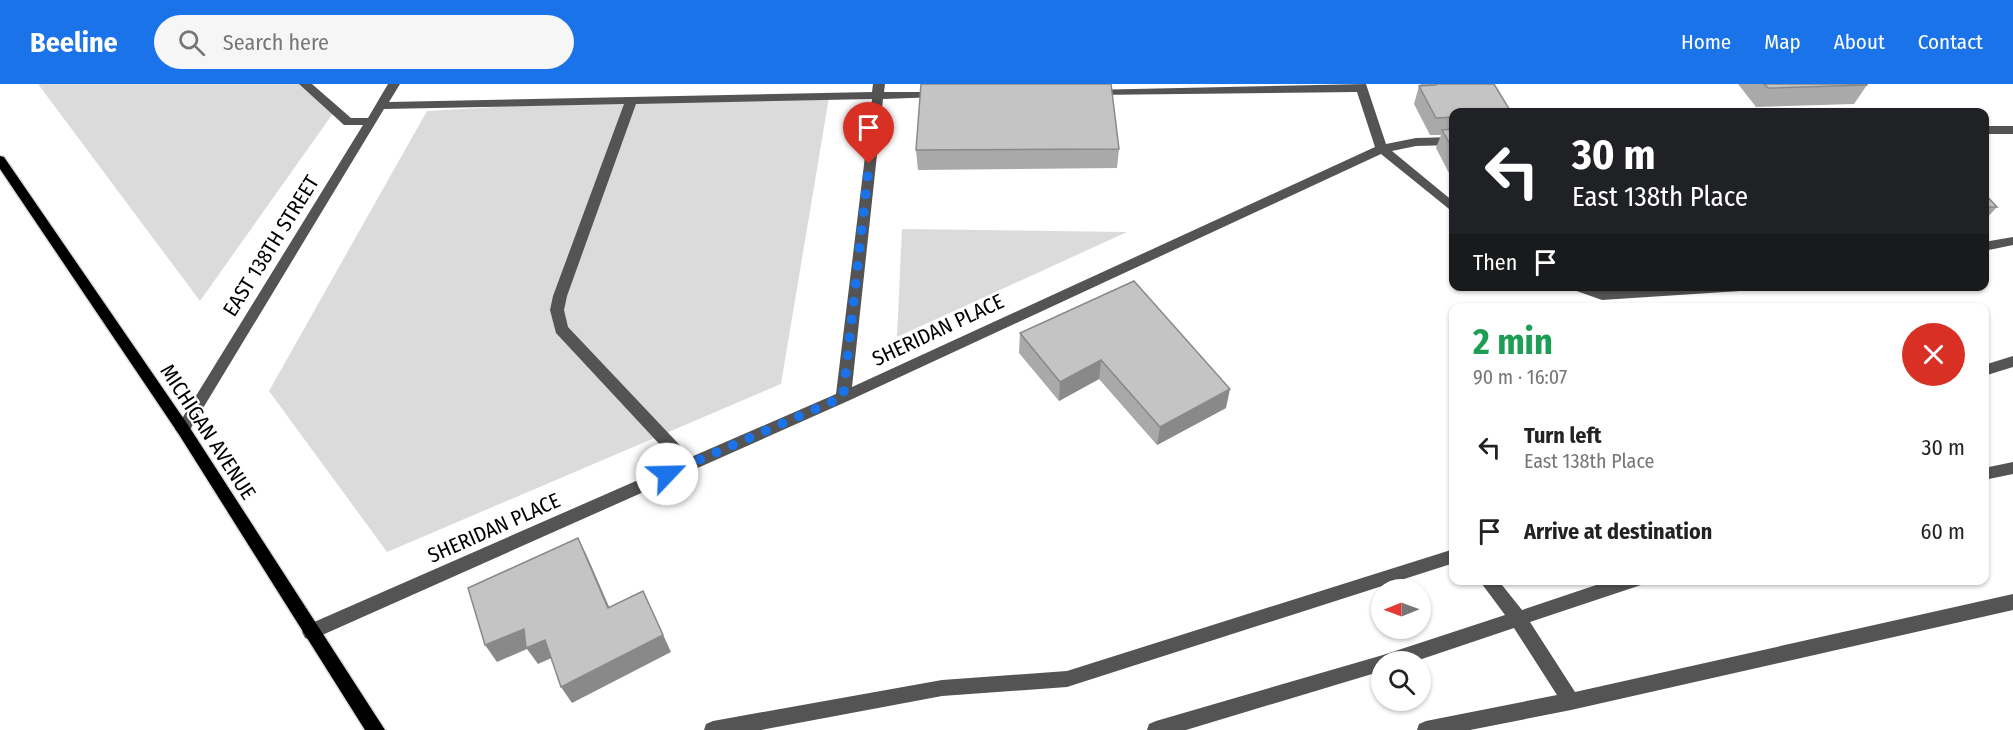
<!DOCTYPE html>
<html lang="en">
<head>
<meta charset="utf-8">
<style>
	body { margin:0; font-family:"Fira Sans Condensed",sans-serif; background:#f6f6f6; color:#222; height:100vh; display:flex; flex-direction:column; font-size:22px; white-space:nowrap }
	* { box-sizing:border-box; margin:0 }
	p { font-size:20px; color:#767676 }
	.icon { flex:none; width:33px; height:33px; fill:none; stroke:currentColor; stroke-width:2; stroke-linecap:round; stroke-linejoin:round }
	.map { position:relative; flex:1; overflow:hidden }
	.panel { position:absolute; left:1449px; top:219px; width:540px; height:282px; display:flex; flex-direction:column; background:#fff; border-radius:12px; box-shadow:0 2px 4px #0004 }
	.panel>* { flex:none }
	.hud { position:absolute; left:1449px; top:24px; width:540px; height:183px; border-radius:12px; box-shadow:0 2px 4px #0004; background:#202124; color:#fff; overflow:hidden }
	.needle { width:39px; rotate:269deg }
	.tools { position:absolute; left:1371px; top:495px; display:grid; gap:12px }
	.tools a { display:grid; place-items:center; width:60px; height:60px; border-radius:50%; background:#fff; box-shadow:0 2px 4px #0004; font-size:30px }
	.pin { position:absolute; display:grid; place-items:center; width:51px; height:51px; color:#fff; margin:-62px -26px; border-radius:50% 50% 50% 0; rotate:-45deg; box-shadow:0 0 6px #0007 }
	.pin .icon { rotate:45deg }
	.me { position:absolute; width:66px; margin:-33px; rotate:66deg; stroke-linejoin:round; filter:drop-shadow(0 0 4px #0008) }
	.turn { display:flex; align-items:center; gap:21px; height:126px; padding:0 24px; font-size:27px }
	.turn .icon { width:78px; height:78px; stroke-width:2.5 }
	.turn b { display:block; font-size:42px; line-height:51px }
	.then { display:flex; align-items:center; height:57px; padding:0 24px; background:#0003; gap:12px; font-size:22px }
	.round { display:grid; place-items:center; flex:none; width:63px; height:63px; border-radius:32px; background:#f6f6f6 }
	.overview { display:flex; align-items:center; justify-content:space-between; height:102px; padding:0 24px }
	h1 { font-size:36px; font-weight:700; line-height:45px; color:#1e9e55 }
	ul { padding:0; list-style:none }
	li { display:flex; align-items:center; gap:18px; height:84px; padding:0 24px }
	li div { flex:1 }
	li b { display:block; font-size:22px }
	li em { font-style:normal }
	header { display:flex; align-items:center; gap:36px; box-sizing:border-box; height:84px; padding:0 30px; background:#1a73e8; color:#fff }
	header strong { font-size:28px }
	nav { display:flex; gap:33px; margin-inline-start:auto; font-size:21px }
	.search { width:420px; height:54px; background:#f6f6f6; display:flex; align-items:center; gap:15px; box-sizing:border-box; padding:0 21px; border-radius:33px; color:#767676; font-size:22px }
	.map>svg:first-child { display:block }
	.green { fill:#dbdbdb }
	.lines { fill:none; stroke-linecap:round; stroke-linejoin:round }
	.major-casing { stroke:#dbdbdb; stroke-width:3 }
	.minor { fill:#545454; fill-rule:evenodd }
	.major { fill:#000; fill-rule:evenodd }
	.wall { fill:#a9a9a9 }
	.shaded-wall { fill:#898989 }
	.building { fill:#c4c4c4; stroke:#898989; stroke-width:1.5 }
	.route { stroke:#1a73e8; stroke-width:10; stroke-dasharray:0 18 }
	.labels { text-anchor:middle; stroke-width:4.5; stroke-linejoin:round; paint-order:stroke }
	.street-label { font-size:21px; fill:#000; stroke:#fff }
</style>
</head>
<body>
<header>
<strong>Beeline</strong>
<div class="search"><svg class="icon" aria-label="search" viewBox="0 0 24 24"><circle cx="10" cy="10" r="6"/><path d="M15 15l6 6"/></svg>Search here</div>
<nav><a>Home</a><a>Map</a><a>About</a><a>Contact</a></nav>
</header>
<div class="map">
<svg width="2013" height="646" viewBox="0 0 2013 646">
	<rect width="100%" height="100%" fill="#fff"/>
	<g class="green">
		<path d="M38,0H305L334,28L200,217Z"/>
		<path d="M829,13L781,300L387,468L269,307L427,27L632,15Z"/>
		<path d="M902,145L1127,148L897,253Z"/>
	</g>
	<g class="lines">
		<defs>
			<path id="major" d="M0,72L4,73L188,341L385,646H365L178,349L0,85Z"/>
		</defs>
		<use href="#major" class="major-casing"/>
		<g class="minor">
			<path d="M299,0H312L351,34H368L388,0H400L389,18L872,8L873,0H885L884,8H943L945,10L939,13L883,15L852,303L1375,63L1357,8L1092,11L1086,8L1088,6L1366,0L1386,60L1416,54L1454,53V61L1416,62L1392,67L1454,118V129L1381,70L848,317L311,556L305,554L302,548L305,542L677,379L556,249L550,226L553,212L624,20L384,25L188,349H178L175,345L178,341L363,41H344ZM872,15L836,310L691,373L568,243L564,226L567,212L636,20Z"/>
			<rect x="1984" y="42" width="29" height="8"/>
			<path d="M2013,153V161L1984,167V158Z"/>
			<path d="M1569,202H1592L1603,206L1659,202H1747L1740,207L1602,216L1571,205Z"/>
			<path d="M2013,272V283L1984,292V281Z"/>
			<path d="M2013,378V390L1984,396V384Z"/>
			<path d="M1454,465V479L1067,603L942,612L761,646H704L706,640L713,637L942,596L1067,587Z"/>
			<path d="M1479,496H1498L1522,526L1611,496H1643L1641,501L1530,538L1575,608L2013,510V526L1571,626L1470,646H1417L1419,640L1426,637L1557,611L1514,544L1413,578H1382V587L1186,646H1147L1149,640L1156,637L1383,571L1505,531Z"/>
		</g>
		<use href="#major" class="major"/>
	</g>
	<g class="wall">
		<path d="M1420,0H1494L1454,28V93H1451L1436,64L1441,51H1430L1414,20L1419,2H1421Z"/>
		<path d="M1738,0H1867V1L1854,20L1756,23Z"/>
		<path d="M1119,65L1117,84L918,86L916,66Z"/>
		<path d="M1984,109L1997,123L1984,137Z"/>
		<path d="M1134,197L1226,324L1157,361L1099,295L1059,317L1019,269L1020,249Z"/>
	</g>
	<g class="shaded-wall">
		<path d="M1101,276L1099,295L1059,317L1060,298Z"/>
		<path d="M1230,305L1226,324L1157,361L1160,343Z"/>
		<path d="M578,454L587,472L617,541L608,524Z"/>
		<path d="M643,507L671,568L572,619L561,603Z"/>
		<path d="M524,545L545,556L556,572L538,580L527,565L497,578L485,561Z"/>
	</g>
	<g class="building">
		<path d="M921,0H1111L1119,65L916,66Z"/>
		<path d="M1436,0H1494L1511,28H1454V33L1436,34L1419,2L1436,1Z"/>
		<path d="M1764,0H1867V1L1768,4Z"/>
		<path d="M1454,45V67L1442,46Z"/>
		<path d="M1984,109L1997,123H1984Z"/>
		<path d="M1134,197L1230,305L1160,343L1101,276L1060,298L1020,249Z"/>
		<path d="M578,454L608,524L643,507L663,551L561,603L545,556L526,564L524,545L485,561L468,504Z"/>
	</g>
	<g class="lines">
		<path class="route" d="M667,390L843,313L869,80"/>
	</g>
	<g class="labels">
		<g class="street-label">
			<text transform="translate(271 162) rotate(-58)" y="7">EAST 138TH STREET</text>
			<text transform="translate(938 246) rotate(-25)" y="7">SHERIDAN PLACE</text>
			<text transform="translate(208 348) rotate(57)" y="7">MICHIGAN AVENUE</text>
			<text transform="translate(494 444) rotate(-24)" y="7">SHERIDAN PLACE</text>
		</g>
	</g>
</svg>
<div class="tools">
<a><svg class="needle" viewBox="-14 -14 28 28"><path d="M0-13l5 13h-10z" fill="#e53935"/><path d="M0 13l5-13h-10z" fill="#767676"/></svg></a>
<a><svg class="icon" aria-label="search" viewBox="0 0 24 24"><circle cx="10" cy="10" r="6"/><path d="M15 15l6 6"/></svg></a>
</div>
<div class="pin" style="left:869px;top:80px;background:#d93025"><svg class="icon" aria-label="arrive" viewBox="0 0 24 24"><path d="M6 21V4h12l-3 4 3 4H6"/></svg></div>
<svg class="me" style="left:667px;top:390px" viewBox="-20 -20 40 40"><circle r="19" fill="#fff"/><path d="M0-13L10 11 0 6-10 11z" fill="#1a73e8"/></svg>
<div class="hud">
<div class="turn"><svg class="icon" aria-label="left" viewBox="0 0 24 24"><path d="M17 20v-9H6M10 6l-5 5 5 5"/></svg><div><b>30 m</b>East 138th Place</div></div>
<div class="then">Then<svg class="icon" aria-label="arrive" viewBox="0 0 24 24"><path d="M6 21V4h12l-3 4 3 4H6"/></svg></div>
</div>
<section class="panel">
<div class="overview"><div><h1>2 min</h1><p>90 m · 16:07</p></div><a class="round" style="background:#d93025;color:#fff"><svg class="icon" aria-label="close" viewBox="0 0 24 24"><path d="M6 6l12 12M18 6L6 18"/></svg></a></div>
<ul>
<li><svg class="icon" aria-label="left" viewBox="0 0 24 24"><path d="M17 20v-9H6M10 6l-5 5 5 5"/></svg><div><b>Turn left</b><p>East 138th Place</p></div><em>30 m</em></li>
<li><svg class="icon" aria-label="arrive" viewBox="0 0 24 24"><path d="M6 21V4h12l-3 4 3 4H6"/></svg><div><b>Arrive at destination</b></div><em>60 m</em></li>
</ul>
</section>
</div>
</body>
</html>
